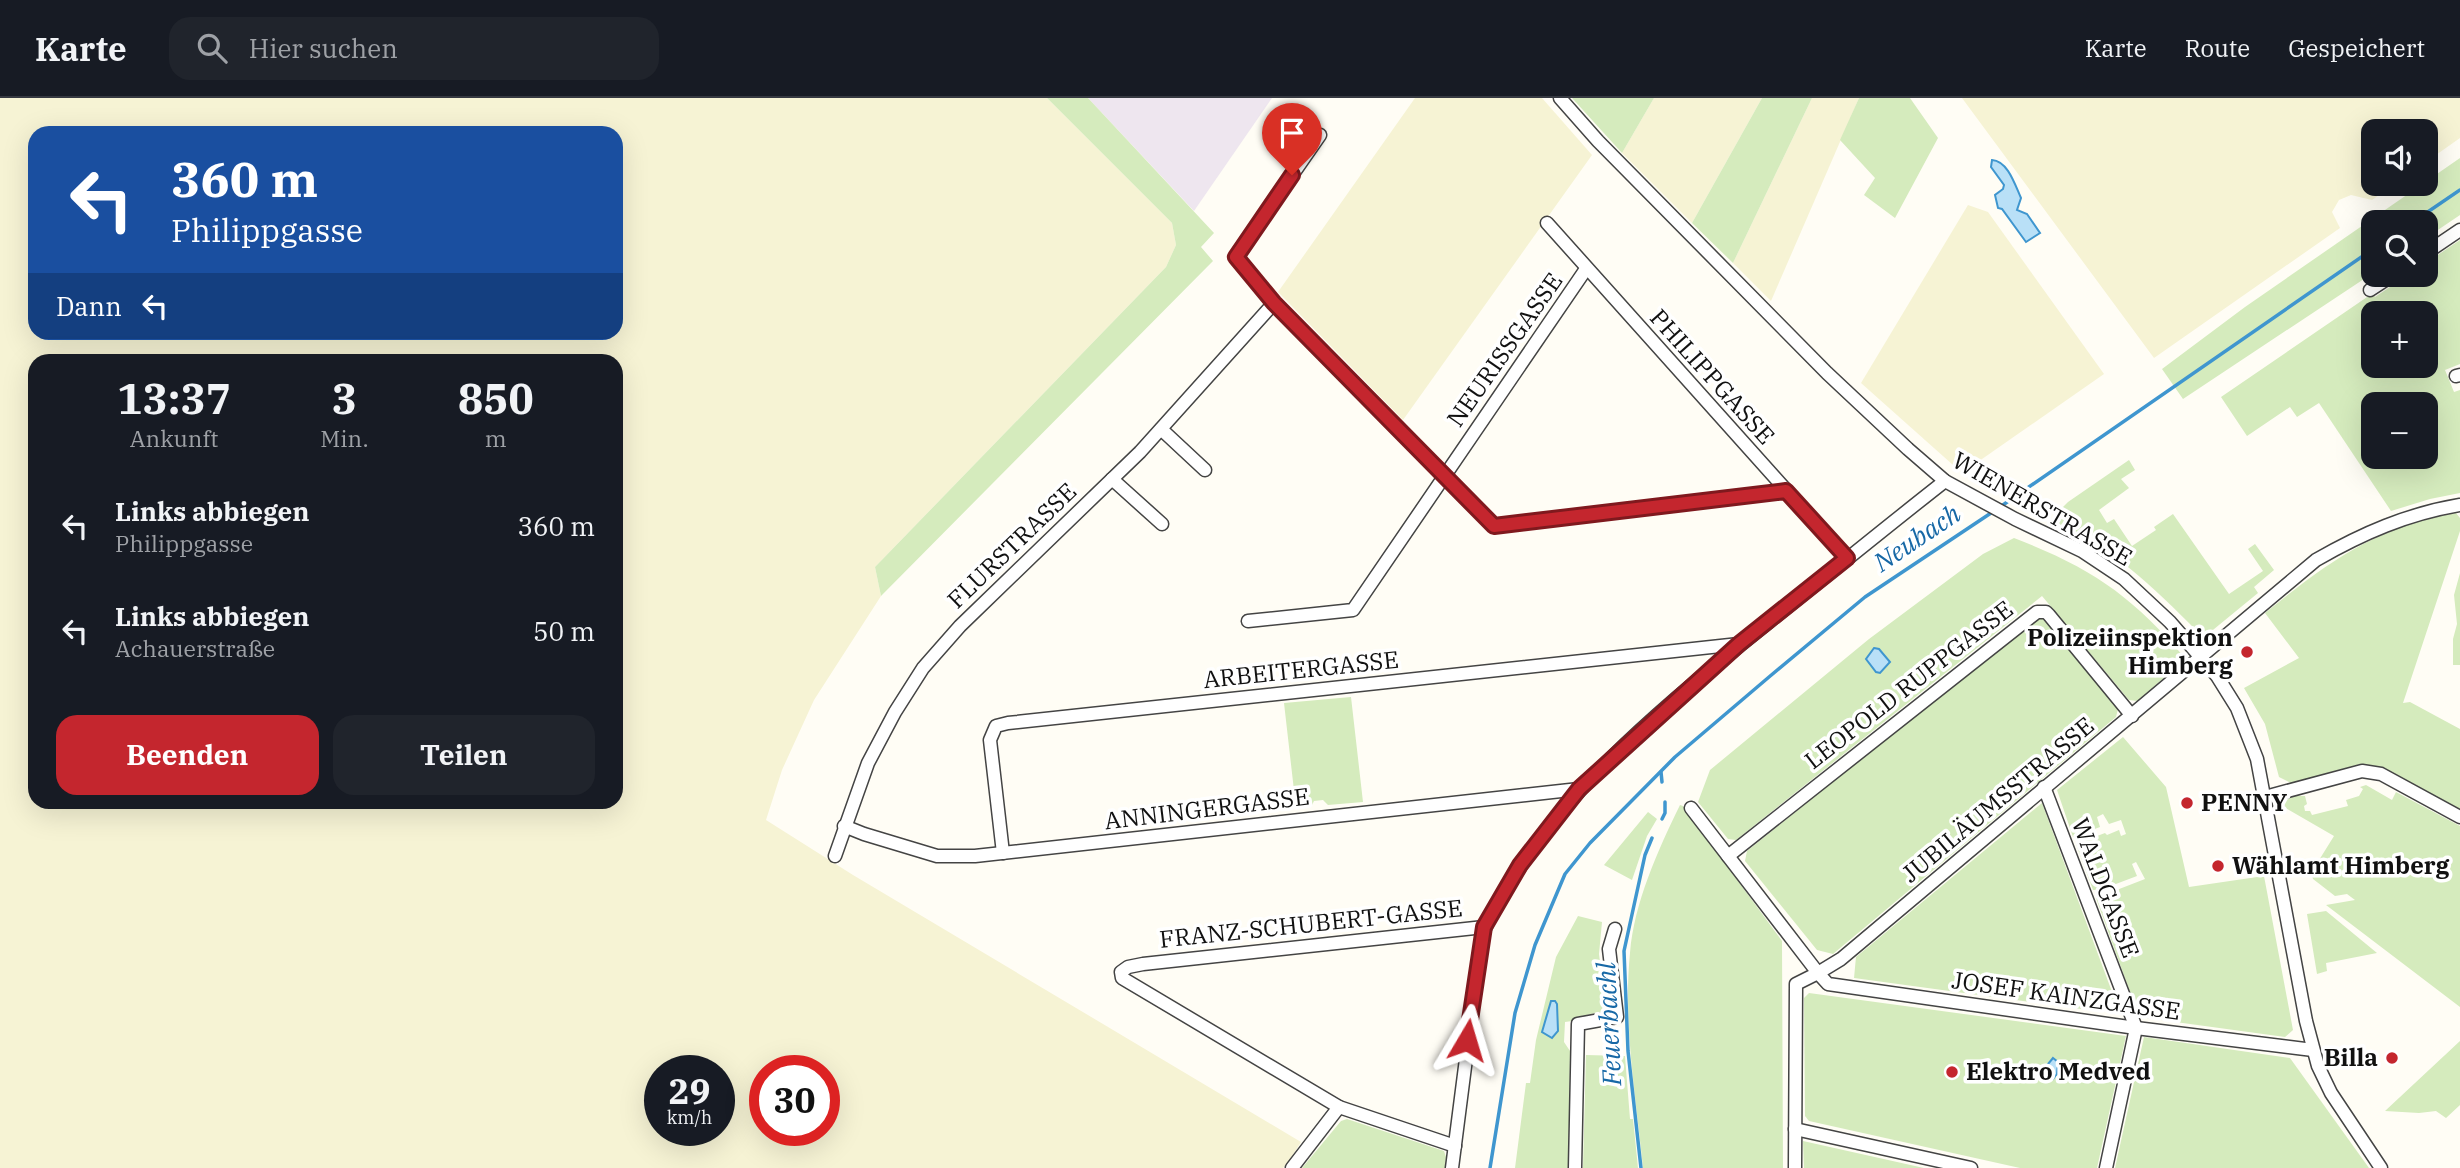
<!DOCTYPE html>
<html lang="de">
<head>
<meta charset="utf-8">
<style>
	body { margin:0; font-family:"IBM Plex Serif",serif; background:#20242c; color:#f1f3f6; height:100vh; display:flex; flex-direction:column; font-size:26px; white-space:nowrap }
	* { box-sizing:border-box; margin:0 }
	p { font-size:23px; color:#9ea1a6 }
	.icon { flex:none; width:38px; height:38px; fill:none; stroke:currentColor; stroke-width:2; stroke-linecap:round; stroke-linejoin:round }
	.map { position:relative; flex:1; overflow:hidden }
	.drawer { position:absolute; left:28px; top:256px; width:595px; height:455px; display:flex; flex-direction:column; background:#171b24; border-radius:21px; box-shadow:0 7px 28px #0002 }
	.drawer>* { flex:none }
	.banner { position:absolute; left:28px; top:28px; width:595px; height:214px; border-radius:21px; box-shadow:0 7px 28px #0002; background:#1a4fa0; color:#fff; overflow:hidden }
	.tools { position:absolute; left:2361px; top:21px; display:grid; gap:14px }
	.tools a { display:grid; place-items:center; width:77px; height:77px; border-radius:14px; background:#171b24; box-shadow:0 7px 28px #0002; font-size:35px }
	.speed { position:absolute; left:644px; top:957px; display:flex; gap:14px; font-size:35px; font-weight:700; text-align:center }
	.speed>* { display:grid; place-content:center; width:91px; height:91px; border-radius:50%; background:#171b24; box-shadow:0 7px 28px #0002; line-height:1 }
	.speed small { font-size:18px; font-weight:400 }
	.speed .limit { border:10px solid #d22; background:#fff; color:#111 }
	.pin { position:absolute; display:grid; place-items:center; width:60px; height:60px; color:#fff; margin:-72px -30px; border-radius:50% 50% 50% 0; rotate:-45deg; box-shadow:0 0 7px #0007 }
	.pin .icon { rotate:45deg }
	.me { position:absolute; width:77px; margin:-38px; rotate:7deg; stroke-linejoin:round; filter:drop-shadow(0 0 5px #0008) }
	.turn { display:flex; align-items:center; gap:24px; height:147px; padding:0 28px; font-size:32px }
	.turn .icon { width:91px; height:91px; stroke-width:2.5 }
	.turn b { display:block; font-size:49px; line-height:60px }
	.then { display:flex; align-items:center; height:66px; padding:0 28px; background:#0003; gap:14px; font-size:26px }
	.eta { display:flex; justify-content:space-evenly; align-items:center; height:119px; text-align:center }
	.eta b { font-size:42px; font-weight:700; line-height:49px }
	.cta { display:flex; gap:14px; margin-top:auto; padding:14px 28px }
	.cta a { flex:1; height:80px; border-radius:21px; background:#c4262e; color:#fff; font-size:28px; font-weight:700; line-height:80px; text-align:center }
	.cta a+a { background:#20242c; color:#f1f3f6 }
	ul { padding:0; list-style:none }
	li { display:flex; align-items:center; gap:21px; height:105px; padding:0 28px }
	li div { flex:1 }
	li b { display:block; font-size:26px }
	li em { font-style:normal }
	header { display:flex; align-items:center; gap:42px; box-sizing:border-box; height:98px; padding:0 35px; background:#171b24; border-bottom:2px solid #363941 }
	header strong { font-size:33px }
	nav { display:flex; gap:38px; margin-inline-start:auto; font-size:24px }
	.search { width:490px; height:63px; background:#20242c; display:flex; align-items:center; gap:18px; box-sizing:border-box; padding:0 24px; border-radius:21px; color:#9ea1a6; font-size:26px }
	.map>svg:first-child { display:block }
	.industrial { fill:#eee6ef }
	.farmland { fill:#f6f3d4; fill-rule:evenodd }
	.green { fill:#d5ebbd; fill-rule:evenodd }
	.water { fill:#b9e0f7; stroke:#3f96cf; stroke-width:2 }
	.lines { fill:none; stroke-linecap:round; stroke-linejoin:round }
	.stream { stroke:#3f96cf; stroke-width:3.5 }
	.minor-casing { stroke:#444; stroke-width:15 }
	.minor { stroke:#fff; stroke-width:12 }
	.route-casing { stroke:#7f191e; stroke-width:18 }
	.route { stroke:#c4262e; stroke-width:12 }
	.poi-dot { fill:#c4262e; stroke:#fff; stroke-width:2.5 }
	.labels { text-anchor:middle; stroke-width:7; stroke-linejoin:round; paint-order:stroke }
	.street-label { font-size:24px; fill:#111; stroke:#fff }
	.poi-label { font-size:24px; font-weight:bold; fill:#111; stroke:#fff; text-anchor:start }
	.water-label { font-size:26px; font-style:italic; fill:#1768a6; stroke:#fff }
</style>
</head>
<body>
<header>
<strong>Karte</strong>
<div class="search"><svg class="icon" aria-label="search" viewBox="0 0 24 24"><circle cx="10" cy="10" r="6"/><path d="M15 15l6 6"/></svg>Hier suchen</div>
<nav><a>Karte</a><a>Route</a><a>Gespeichert</a></nav>
</header>
<div class="map">
<svg width="2460" height="1070" viewBox="0 0 2460 1070">
	<rect width="100%" height="100%" fill="#fffdf5"/>
	<path class="industrial" d="M1088,0H1272L1194,113Z"/>
	<g class="farmland">
		<path d="M0,0H1047L1172,125L1176,147L1166,169L875,469L881,498L814,602L782,672L766,722L853,777L1301,1044L1289,1063L1283,1070H0ZM35,35H616V234H35ZM35,262H616V704H35ZM660,973H719V1032H660ZM765,973H824V1032H765Z"/>
		<path d="M1415,0H1542L1592,57L1403,322L1278,194Z"/>
		<path d="M1654,0H1762L1692,125L1622,55Z"/>
		<path d="M1812,0H1859L1771,203L1733,165Z"/>
		<path d="M1962,0H2460V40L2426,64V33H2373V86H2395L2372,102L2351,97L2339,102L2332,114L2340,130L2154,260Z"/>
		<path d="M1968,107L1988,114L2104,276L1962,375L1861,285Z"/>
	</g>
	<g class="green">
		<path d="M1047,0H1088L1214,135L1201,149L1213,163L881,498L875,469L1166,169L1176,147L1172,125Z"/>
		<path d="M1572,0H1654L1622,55Z"/>
		<path d="M1762,0H1812L1733,165L1692,125Z"/>
		<path d="M1859,0H1910L1938,40L1895,120L1864,97L1875,80L1840,42Z"/>
		<path d="M2460,60V117L2426,140V124H2373V175L2183,301L2162,271L2245,209Z"/>
		<path d="M2460,142V266L2445,272L2454,294L2460,292V395L2430,401L2391,413L2319,305L2297,319L2290,309L2247,338L2221,299L2373,195L2375,199L2408,177H2426V165ZM2373,215H2426V268H2373ZM2373,306H2426V359H2373Z"/>
		<path d="M2129,362L2135,372L2121,381L2129,390L2099,412L2107,425L2114,421L2132,448L2156,432L2154,429L2173,416L2229,496L2263,473L2248,451L2255,446L2274,472L2254,489L2258,495L2208,536L2199,535C2149,485 2116,452 2050,422L2068,404Z"/>
		<path d="M2456,415L2460,420V433L2403,605L2410,604L2460,631V711L2382,669L2360,666L2291,685L2279,679L2265,626L2244,590L2299,560L2265,515C2327,465 2375,429 2456,415Z"/>
		<path d="M2014,440C2092,470 2131,497 2186,561L2137,603L2129,602L2042,498L1736,742L1728,741L1698,704L1710,672L1869,541L1983,456Z"/>
		<path d="M2460,475V567H2453V541L2457,526L2454,497Z"/>
		<path d="M2036,521H2044L2118,611L2116,619L1833,856L1817,852L1745,763L1747,753Z"/>
		<path d="M1351,599L1363,704L1328,707L1323,702L1314,703L1311,709L1296,710L1284,605Z"/>
		<path d="M2123,639L2166,689L2189,789L2264,778L2293,932L2285,939L2139,919L2096,800L2145,781L2136,764L2132,766L2137,778L2100,792H2093L2076,746L2105,735L2107,737L2119,732L2121,738L2126,736L2121,722L2109,726L2103,716L2097,719L2100,729L2073,739L2057,692Z"/>
		<path d="M2366,687L2392,702L2396,694L2460,728V909L2326,807L2355,802L2347,796L2335,798L2313,781L2311,775L2334,738L2284,709V702L2295,698H2305L2307,706L2304,708L2305,713H2310L2312,717L2348,708L2346,702L2359,698L2363,691L2360,689Z"/>
		<path d="M2042,705L2115,902L2103,914L1854,880L1856,859Z"/>
		<path d="M1680,707L1683,708L1782,843L1783,1070H1643C1636,999 1623,927 1630,855C1634,805 1658,752 1680,707Z"/>
		<path d="M1648,714L1657,721L1647,738L1632,782L1604,767Z"/>
		<path d="M2326,813L2377,855L2326,865L2327,873L2317,876L2307,816Z"/>
		<path d="M1578,818L1602,824L1599,856L1606,913L1576,919L1572,923L1565,924L1564,944L1570,953L1569,1070H1515L1526,985H1530L1536,942L1556,859Z"/>
		<path d="M1809,895L2126,938L2097,1070H2020L1809,1023L1805,1018L1804,900Z"/>
		<path d="M2144,939L2290,960L2369,1070H2115Z"/>
		<path d="M2460,943V1007L2446,1020L2436,1013L2419,1015L2385,1013Z"/>
		<path d="M1586,957L1625,958L1630,1021H1633L1638,1070H1583Z"/>
		<path d="M1347,1021L1444,1053L1446,1059L1445,1070H1302L1341,1023Z"/>
		<path d="M1803,1043L1924,1070H1804Z"/>
	</g>
	<g class="water">
		<path d="M1992,62C2008,63 2015,87 2021,100L2017,112L2027,116L2040,135L2026,144L2002,111L1998,110L1995,97L2003,91L2004,87L1991,69Z"/>
		<path d="M1874,550L1879,551L1890,564L1880,575L1876,574L1866,561Z"/>
		<path d="M1551,903H1555L1557,906L1558,933L1552,940L1542,934Z"/>
		<path d="M2053,960L2058,964L2057,976L2053,981L2045,977L2048,966Z"/>
	</g>
	<g class="lines">
		<g class="stream">
			<path d="M2413,124L2460,92"/>
			<path d="M2000,409L2373,151"/>
			<path d="M1661,674L1662,684"/>
			<path d="M1662,721L1665,715V704"/>
			<path d="M1490,1070L1515,915L1535,847L1565,776L1590,745L1675,659L1769,579L1865,499L1994,413"/>
			<path d="M1641,1070L1628,953L1624,853L1645,757L1652,740"/>
		</g>
		<defs>
			<g id="minor">
				<path d="M1560,0L1598,43L1827,275L1908,351L1945,383L2015,421L2082,453L2124,481L2170,524L2217,578L2237,610L2257,661L2306,923L2318,968L2331,995L2381,1070"/>
				<path d="M1320,37L1235,159L1274,205L1494,428L1786,393"/>
				<path d="M1547,125L1847,460"/>
				<path d="M2426,155L2460,132"/>
				<path d="M2370,192L2393,177"/>
				<path d="M2456,278L2460,277"/>
				<path d="M1161,331L1205,372"/>
				<path d="M1112,381L1162,426"/>
				<path d="M1248,523L1353,512L1586,171"/>
				<path d="M2044,689L2136,930L2106,1070"/>
				<path d="M2265,699L2362,673L2381,676L2460,719"/>
				<path d="M1691,710L1818,875L1796,886L1795,1070"/>
				<path d="M844,728L864,736L937,758H975L1579,691"/>
				<path d="M1003,755L990,642L996,628L1008,625L1739,546"/>
				<path d="M835,758L868,665L895,614L923,570L960,528L1140,354L1274,205"/>
				<path d="M1728,758L2037,514H2046L2049,517L2132,618"/>
				<path d="M2313,952L2136,930L1828,886L1818,875L1841,861L2316,462C2363,435 2407,416 2460,407"/>
				<path d="M1795,1031L1971,1070"/>
				<path d="M1455,1048L1339,1009L1122,880L1121,874L1128,869L1143,866L1484,829"/>
				<path d="M1292,1070L1339,1009"/>
				<path d="M1452,1070L1481,844C1485,824 1496,809 1506,792C1568,683 1683,593 1780,515C1835,471 1890,426 1945,383"/>
				<path d="M1575,1070L1578,926L1617,919L1609,851L1615,831"/>
			</g>
		</defs>
		<use href="#minor" class="minor-casing"/>
		<use href="#minor" class="minor"/>
	</g>
	<g class="lines">
		<defs>
			<path id="route" d="M1292,77L1236,159L1274,205L1494,428L1786,393L1847,460L1739,546L1579,691L1520,767L1484,829L1467,942"/>
		</defs>
		<use href="#route" class="route-casing"/>
		<use href="#route" class="route"/>
	</g>
	<g class="poi-dot">
		<circle cx="2247" cy="554" r="7"/>
		<circle cx="2187" cy="705" r="7"/>
		<circle cx="2218" cy="768" r="7"/>
		<circle cx="2392" cy="960" r="7"/>
		<circle cx="1952" cy="974" r="7"/>
	</g>
	<g class="labels">
		<g class="street-label">
			<text transform="translate(1505 252) rotate(-55)" y="8">NEURISSGASSE</text>
			<text transform="translate(1712 279) rotate(48)" y="8">PHILIPPGASSE</text>
			<text transform="translate(2042 411) rotate(30)" y="8">WIENERSTRASSE</text>
			<text transform="translate(1012 448) rotate(-44)" y="8">FLURSTRASSE</text>
			<text transform="translate(1301 572) rotate(-6)" y="8">ARBEITERGASSE</text>
			<text transform="translate(1909 587) rotate(-38)" y="8">LEOPOLD RUPPGASSE</text>
			<text transform="translate(1998 702) rotate(-40)" y="8">JUBILÄUMSSTRASSE</text>
			<text transform="translate(1207 711) rotate(-7)" y="8">ANNINGERGASSE</text>
			<text transform="translate(2105 790) rotate(69)" y="8">WALDGASSE</text>
			<text transform="translate(1311 826) rotate(-6)" y="8">FRANZ-SCHUBERT-GASSE</text>
			<text transform="translate(2066 898) rotate(8)" y="8">JOSEF KAINZGASSE</text>
		</g>
		<g class="poi-label">
			<text x="2233" y="548" text-anchor="end">Polizeiinspektion<tspan x="2233" dy="28">Himberg</tspan></text>
			<text x="2201" y="713">PENNY</text>
			<text x="2232" y="776">Wählamt Himberg</text>
			<text x="2378" y="968" text-anchor="end">Billa</text>
			<text x="1966" y="982">Elektro Medved</text>
		</g>
		<g class="water-label">
			<text transform="translate(1917 440) rotate(-34)" y="9">Neubach</text>
			<text transform="translate(1609 926) rotate(-93)" y="9">Feuerbachl</text>
		</g>
	</g>
</svg>
<div class="tools">
<a><svg class="icon" aria-label="sound" viewBox="0 0 24 24"><path d="M4 9h4l5-4v14l-5-4H4zM17 9q2 3 0 6"/></svg></a>
<a><svg class="icon" aria-label="search" viewBox="0 0 24 24"><circle cx="10" cy="10" r="6"/><path d="M15 15l6 6"/></svg></a>
<a>+</a>
<a>−</a>
</div>
<div class="speed"><div>29<small>km/h</small></div><div class="limit">30</div></div>
<div class="pin" style="left:1292px;top:77px;background:#d93025"><svg class="icon" aria-label="arrive" viewBox="0 0 24 24"><path d="M6 21V4h12l-3 4 3 4H6"/></svg></div>
<svg class="me" style="left:1467px;top:942px" viewBox="-20 -20 40 40"><path d="M0-17L14 15 0 8-14 15z" fill="#c4262e" stroke="#fff" stroke-width="4"/></svg>
<div class="banner">
<div class="turn"><svg class="icon" aria-label="left" viewBox="0 0 24 24"><path d="M17 20v-9H6M10 6l-5 5 5 5"/></svg><div><b>360 m</b>Philippgasse</div></div>
<div class="then">Dann<svg class="icon" aria-label="left" viewBox="0 0 24 24"><path d="M17 20v-9H6M10 6l-5 5 5 5"/></svg></div>
</div>
<section class="drawer">
<div class="eta">
<div><b>13:37</b><p>Ankunft</p></div>
<div><b>3</b><p>Min.</p></div>
<div><b>850</b><p>m</p></div>
</div>
<ul>
<li><svg class="icon" aria-label="left" viewBox="0 0 24 24"><path d="M17 20v-9H6M10 6l-5 5 5 5"/></svg><div><b>Links abbiegen</b><p>Philippgasse</p></div><em>360 m</em></li>
<li><svg class="icon" aria-label="left" viewBox="0 0 24 24"><path d="M17 20v-9H6M10 6l-5 5 5 5"/></svg><div><b>Links abbiegen</b><p>Achauerstraße</p></div><em>50 m</em></li>
</ul>
<div class="cta"><a>Beenden</a><a>Teilen</a></div>
</section>
</div>
</body>
</html>
